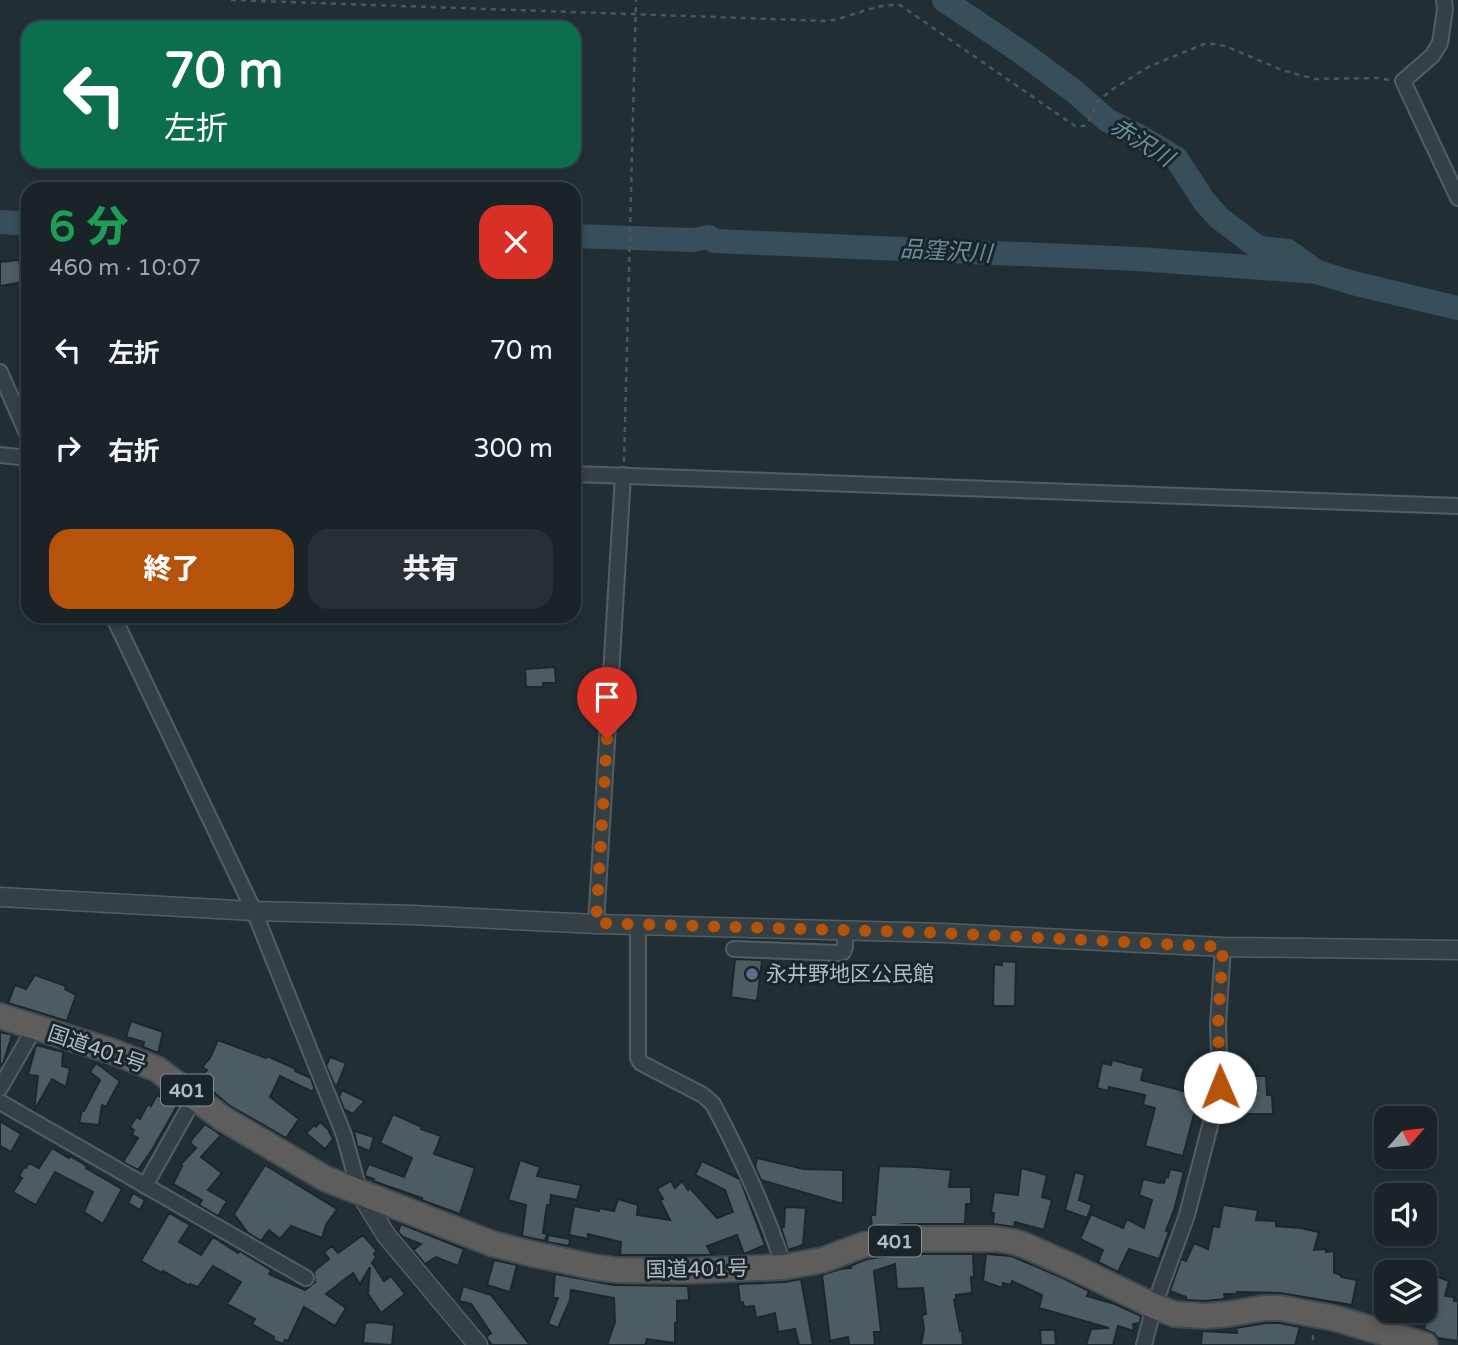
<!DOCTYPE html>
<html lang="ja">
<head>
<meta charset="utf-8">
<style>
	body { margin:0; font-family:"Varela Round","Noto Sans JP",sans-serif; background:#262f34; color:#f1f3f6; height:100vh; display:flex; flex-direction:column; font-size:26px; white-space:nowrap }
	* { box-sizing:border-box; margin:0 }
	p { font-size:23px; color:#9fa4a8 }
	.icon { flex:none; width:38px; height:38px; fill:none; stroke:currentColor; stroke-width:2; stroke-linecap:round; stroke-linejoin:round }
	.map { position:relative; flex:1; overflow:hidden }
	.drawer { position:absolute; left:21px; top:182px; width:560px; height:441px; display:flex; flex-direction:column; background:#192328; border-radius:21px; box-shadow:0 4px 10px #0003,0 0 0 2px #374045 }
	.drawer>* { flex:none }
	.hud { position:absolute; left:21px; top:21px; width:560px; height:147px; border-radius:21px; box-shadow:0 4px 10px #0003,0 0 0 2px #374045; background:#0b6e4f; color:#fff; overflow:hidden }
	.needle { width:46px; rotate:62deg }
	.tools { position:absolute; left:1374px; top:1106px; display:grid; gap:14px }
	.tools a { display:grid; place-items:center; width:63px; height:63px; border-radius:14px; background:#192328; box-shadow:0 4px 10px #0003,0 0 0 2px #374045; font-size:35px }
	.pin { position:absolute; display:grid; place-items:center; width:60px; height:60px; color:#fff; margin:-72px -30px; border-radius:50% 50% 50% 0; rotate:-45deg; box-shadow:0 0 7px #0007 }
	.pin .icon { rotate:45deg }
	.me { position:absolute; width:77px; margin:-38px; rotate:359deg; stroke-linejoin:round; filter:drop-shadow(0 0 5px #0008) }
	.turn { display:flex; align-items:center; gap:24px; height:147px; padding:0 28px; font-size:32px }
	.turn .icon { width:91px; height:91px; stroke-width:2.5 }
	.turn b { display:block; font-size:49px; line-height:60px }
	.round { display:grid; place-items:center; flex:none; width:74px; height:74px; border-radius:21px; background:#262f34 }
	.headline { display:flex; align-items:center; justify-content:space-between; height:119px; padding:0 28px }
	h1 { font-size:42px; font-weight:800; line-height:52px; color:#1e9e55 }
	.cta { display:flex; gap:14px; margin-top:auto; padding:14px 28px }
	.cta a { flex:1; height:80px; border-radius:21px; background:#b45309; color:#fff; font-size:28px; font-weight:800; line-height:80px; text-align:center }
	.cta a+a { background:#262f34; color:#f1f3f6 }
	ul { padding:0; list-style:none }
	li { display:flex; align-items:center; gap:21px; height:98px; padding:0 28px }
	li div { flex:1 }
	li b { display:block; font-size:26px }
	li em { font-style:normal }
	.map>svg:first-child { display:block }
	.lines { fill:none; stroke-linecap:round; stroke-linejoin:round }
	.river { stroke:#364f5b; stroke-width:24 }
	.building { fill:#4d5c63; stroke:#1c272c; stroke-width:2 }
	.minor-casing { stroke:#525e63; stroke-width:18 }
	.tertiary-casing { stroke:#525e63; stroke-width:21 }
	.trunk-casing { stroke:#3f4b50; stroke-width:28 }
	.path { stroke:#485957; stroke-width:2.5; stroke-dasharray:5 5; stroke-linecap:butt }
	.minor { stroke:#354045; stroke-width:14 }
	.tertiary { stroke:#354045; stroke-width:18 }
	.trunk { stroke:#5f5d5c; stroke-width:24 }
	.route { stroke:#b45309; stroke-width:12; stroke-dasharray:0 21.6 }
	.service-dot { fill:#5c6f8a; stroke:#1a252a; stroke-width:2.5 }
	.labels { text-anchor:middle; stroke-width:6; stroke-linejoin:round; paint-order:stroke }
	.shield { fill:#1a252a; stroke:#828f94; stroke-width:2 }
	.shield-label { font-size:19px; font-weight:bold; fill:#afbcc2 }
	.poi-label { font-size:21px; fill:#afbcc2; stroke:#1a252a; text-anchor:start }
	.street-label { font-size:21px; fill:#afbcc2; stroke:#1a252a }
	.water-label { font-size:23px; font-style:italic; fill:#6a8f9f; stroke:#1a252a }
</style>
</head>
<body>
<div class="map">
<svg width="1458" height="1345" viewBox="0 0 1458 1345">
	<rect width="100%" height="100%" fill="#212f35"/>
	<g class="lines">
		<g class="river">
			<path d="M944,0L1021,52L1075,92L1107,120L1139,136L1176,158L1204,201L1219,218L1259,248L1288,251L1317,272L1353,283L1458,308"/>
			<path d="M0,222L28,224"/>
			<path d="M574,236L693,240L709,237L714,241L1138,259L1317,272"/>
		</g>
	</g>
	<g class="building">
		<path d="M19,260L23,282L0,286V262Z"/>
		<path d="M555,667L556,683H543V687H526L525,669Z"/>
		<path d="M735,959L762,960L757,1001L731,997Z"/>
		<path d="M1002,961L1016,962L1015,1006H993L994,964L1002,965Z"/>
		<path d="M35,975L66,986L65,989L76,995L67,1021L8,1003L15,985L26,989Z"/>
		<path d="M131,1021L163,1032L158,1053L143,1047L144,1042L126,1037Z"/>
		<path d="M0,1032L12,1035L3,1064H0Z"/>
		<path d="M218,1040L266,1058L267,1056L296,1069L295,1071L311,1078L314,1087L313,1092L280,1076L270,1097L299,1119L286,1138L230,1106L199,1080L207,1070L202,1067L210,1058Z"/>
		<path d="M36,1045L63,1052L62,1066L70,1068L66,1087L52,1079L34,1111L38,1076L28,1075Z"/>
		<path d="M330,1057L346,1063L336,1088L326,1066Z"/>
		<path d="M1112,1060L1144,1068L1141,1080L1199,1095L1183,1156L1145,1146L1155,1108L1143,1105L1145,1095L1109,1087L1108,1091L1097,1088L1102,1063L1111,1065Z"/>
		<path d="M96,1063L120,1081L106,1107L102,1105L99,1125L79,1123L82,1110L84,1111L100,1080L90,1072Z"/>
		<path d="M1244,1076H1266L1267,1095H1272L1273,1114H1247V1105H1244Z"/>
		<path d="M342,1090L365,1101L353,1114L344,1109L339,1097Z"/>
		<path d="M157,1095L177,1106L152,1150L138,1170L123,1162L138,1138L132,1135L134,1130L130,1127L136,1117L140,1119L148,1104L151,1106Z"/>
		<path d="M393,1114L422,1127L421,1129L441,1136L434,1154L475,1168L460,1214L421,1200L422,1198L373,1181L374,1179L365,1176V1173L369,1164L404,1177L412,1158L380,1143Z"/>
		<path d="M0,1121L21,1134L11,1152L0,1146Z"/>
		<path d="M320,1122L328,1129L333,1139L325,1149L306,1133L314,1125L316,1127Z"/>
		<path d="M205,1124L221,1135L201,1157L222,1173L208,1190L227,1201L218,1216L199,1205L202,1200L173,1184L182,1166L181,1164L196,1148L190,1143L192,1139Z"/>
		<path d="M354,1131L374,1137L370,1151L357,1146Z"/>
		<path d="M52,1148L69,1158L70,1156L87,1166L86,1168L122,1189L103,1224L84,1212L93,1192L55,1172L36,1205L13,1192L22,1178L19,1176L24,1167L26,1168L29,1163L39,1168Z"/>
		<path d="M757,1158L804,1169L843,1170V1204L761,1180L755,1167Z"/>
		<path d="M520,1160L540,1167L537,1176L581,1185L577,1200L551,1195L550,1205H547L543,1233L547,1234L545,1241L522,1236L526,1205L508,1200Z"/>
		<path d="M702,1161L740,1179L765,1245L744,1254L737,1235L707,1246L712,1255H620L621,1242L588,1234V1239L569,1235L574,1206L599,1211V1208L614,1211L618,1199L638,1205L637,1215L670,1220L660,1200L663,1199L657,1189L671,1181L675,1188L682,1181L688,1190L689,1187L717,1218L733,1212L725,1190L695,1175Z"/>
		<path d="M265,1165L337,1209L326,1225L322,1238L291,1226L280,1239L269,1230L261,1241L248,1233L234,1214Z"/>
		<path d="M879,1166L916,1167L951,1170L949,1187H971V1204H966L965,1224H905L872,1229L871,1215H875Z"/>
		<path d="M1021,1168L1047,1175L1042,1197L1052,1200L1044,1230L1015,1222L1014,1227L993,1224L994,1213H991L994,1192L1018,1195Z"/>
		<path d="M1170,1169L1184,1172L1174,1210L1166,1231L1169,1232L1159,1259L1129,1249L1118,1272L1098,1262L1103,1250L1080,1239L1091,1214L1123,1228L1127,1219L1144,1228L1152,1200L1139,1195L1143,1179L1160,1183L1161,1182L1164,1183L1166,1176L1168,1177Z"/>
		<path d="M1075,1172L1085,1175L1079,1200L1092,1205L1087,1218L1065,1210Z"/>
		<path d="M133,1193L145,1200L140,1210L128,1203Z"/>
		<path d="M1223,1205L1258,1210L1256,1220L1276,1221V1226L1300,1228L1319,1232L1314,1250L1326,1249V1252L1334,1251V1273L1341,1275V1277L1357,1280L1352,1305L1280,1293L1237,1292V1294H1224L1225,1299L1205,1301L1186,1300V1297L1170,1291L1181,1259L1186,1261L1194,1243L1208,1249L1213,1226L1219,1227Z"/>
		<path d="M785,1207L806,1208L803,1245L788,1250L781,1227H784Z"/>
		<path d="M169,1213L190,1225L179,1242L201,1255L213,1237L238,1253L240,1251L271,1270L269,1274L305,1290L315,1282L314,1271L329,1259L324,1252L332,1246L338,1253L363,1235L377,1251L374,1254L376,1257L372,1263L384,1281L391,1276L405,1294L381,1313L368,1294L370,1267L360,1284L353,1273L326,1294L346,1308L335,1326L304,1307L288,1341L285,1340L283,1344L273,1340L274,1337L252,1324L255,1319L227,1304L241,1282L213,1266L198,1287L190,1284V1286L163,1271L162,1273L141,1261Z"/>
		<path d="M401,1224L464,1249L458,1266L436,1257L425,1264L413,1250L421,1244L403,1237L398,1232Z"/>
		<path d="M548,1235L570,1239L569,1246L547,1242Z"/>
		<path d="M906,1254H973L974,1278L971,1277L972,1293L956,1295V1299L954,1300L960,1331H962L963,1345H921L924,1329L922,1315L926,1314L923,1288L897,1289L895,1264L874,1271L881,1332H874L875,1345H849L848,1337L830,1341L822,1275L840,1269L851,1268L850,1266L867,1259Z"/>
		<path d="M986,1254L1011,1256L1063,1278L1089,1291L1087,1296L1115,1304L1141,1316L1140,1323L1133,1324L1134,1331L1118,1326L1113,1345H1086L1091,1329L1109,1328L1039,1308L1042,1295L1012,1281L1011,1285L1003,1283L1002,1288L983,1281Z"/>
		<path d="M494,1260L517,1265L510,1292L487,1285Z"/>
		<path d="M555,1274L614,1285L688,1286L689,1300L677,1301V1323H675V1343L647,1339L645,1345H607L615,1322L614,1298L571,1290L570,1300L558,1328L548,1324L558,1298H553Z"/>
		<path d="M1435,1276L1449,1281L1445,1296L1454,1297V1301H1458V1341L1438,1338L1435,1334L1424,1329L1425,1325L1385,1315L1386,1311H1424V1277L1434,1279Z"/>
		<path d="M801,1279L813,1345H799L795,1329L778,1332L775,1313L756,1318L754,1306L744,1307L743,1302L740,1303L738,1284L785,1282Z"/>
		<path d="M463,1286L491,1295L530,1345H492L486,1337L491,1333L471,1304L459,1301Z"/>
		<path d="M372,1322L394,1325L392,1345L363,1343L365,1323Z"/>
		<path d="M1266,1323H1279L1300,1327L1295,1345H1201L1202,1331L1237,1333L1236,1328Z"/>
		<path d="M1040,1330H1055L1056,1345H1041Z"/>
	</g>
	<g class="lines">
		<defs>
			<g id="minor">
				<path d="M1444,0L1445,9L1440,43L1432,56L1403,81L1458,198"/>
				<path d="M0,372L28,436"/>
				<path d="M0,455L28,458"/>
				<path d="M574,474L1458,506"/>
				<path d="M113,616L254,911L344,1135L360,1193"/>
				<path d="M596,924L623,475"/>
				<path d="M638,925V1058L641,1063L703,1095L713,1104C741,1157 766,1210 784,1267"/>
				<path d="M734,949L837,953L843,952L845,947V931"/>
				<path d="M0,1088L35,1027"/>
				<path d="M0,1102L306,1278"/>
				<path d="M145,1186L195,1097"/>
				<path d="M1144,1345L1154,1306L1187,1215L1220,1087L1218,1024L1223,947"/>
			</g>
			<g id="tertiary">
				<path d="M0,897L254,911L413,915L596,924L944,933L1223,947L1458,950"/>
				<path d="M360,1193L386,1235L478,1345"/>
			</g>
			<path id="trunk" d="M0,1016L111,1051L157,1069L222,1118L326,1179L493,1244L533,1254L594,1267L616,1270L684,1271L784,1267L823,1260L863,1245L905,1239H996L1015,1242L1026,1246L1069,1265L1154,1306L1174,1314L1205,1316L1228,1314L1265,1308H1280L1334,1318L1425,1345"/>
		</defs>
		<use href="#minor" class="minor-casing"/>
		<use href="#tertiary" class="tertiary-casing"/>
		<use href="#trunk" class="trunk-casing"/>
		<g class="path">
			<path d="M231,0L828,21C852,17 876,3 900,5L1075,126H1084L1088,123L1097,102L1113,89L1150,66L1207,43L1225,46L1282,70L1315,79L1378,78L1389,80"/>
			<path d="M624,462L636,0"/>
			<path d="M1313,1335V1345"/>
		</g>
		<use href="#minor" class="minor"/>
		<use href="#tertiary" class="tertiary"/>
		<use href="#trunk" class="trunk"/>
	</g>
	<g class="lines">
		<path class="route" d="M607,739L596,923L944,933L1223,947L1218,1024L1220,1087"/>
	</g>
	<circle class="service-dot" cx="752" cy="974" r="7"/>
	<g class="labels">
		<g class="shield">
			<rect x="161" y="1074.5" width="52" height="31" rx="5"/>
			<rect x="869" y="1225.5" width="52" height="31" rx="5"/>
		</g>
		<g class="shield-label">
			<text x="187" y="1097">401</text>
			<text x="895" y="1248">401</text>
		</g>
		<g class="poi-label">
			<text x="766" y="981">永井野地区公民館</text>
		</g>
		<g class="street-label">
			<text transform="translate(97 1049) rotate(19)" y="7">国道401号</text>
			<text transform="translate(697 1269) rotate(-1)" y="7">国道401号</text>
		</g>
		<g class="water-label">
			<text transform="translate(1142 142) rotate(32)" y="8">赤沢川</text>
			<text transform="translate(946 251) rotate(3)" y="8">品窪沢川</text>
		</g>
	</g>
</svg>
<div class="tools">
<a><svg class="needle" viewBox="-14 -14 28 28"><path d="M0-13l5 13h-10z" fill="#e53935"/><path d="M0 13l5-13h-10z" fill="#9fa4a8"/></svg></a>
<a><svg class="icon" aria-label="sound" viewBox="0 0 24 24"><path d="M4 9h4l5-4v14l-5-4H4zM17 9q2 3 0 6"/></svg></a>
<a><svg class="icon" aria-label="layers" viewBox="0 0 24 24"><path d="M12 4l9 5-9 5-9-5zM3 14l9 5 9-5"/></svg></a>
</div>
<div class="pin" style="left:607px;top:739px;background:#d93025"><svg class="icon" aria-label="arrive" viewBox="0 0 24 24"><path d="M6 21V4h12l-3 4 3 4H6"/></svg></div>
<svg class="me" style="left:1220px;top:1087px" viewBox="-20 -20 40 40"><circle r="19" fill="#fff"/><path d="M0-13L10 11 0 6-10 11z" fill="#b45309"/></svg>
<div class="hud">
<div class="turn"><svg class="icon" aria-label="left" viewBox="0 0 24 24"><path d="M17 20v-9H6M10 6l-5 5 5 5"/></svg><div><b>70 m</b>左折</div></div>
</div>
<section class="drawer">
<div class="headline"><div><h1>6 分</h1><p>460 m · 10:07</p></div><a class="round" style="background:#d93025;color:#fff"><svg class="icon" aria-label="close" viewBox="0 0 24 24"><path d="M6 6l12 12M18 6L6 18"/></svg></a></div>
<ul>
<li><svg class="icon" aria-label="left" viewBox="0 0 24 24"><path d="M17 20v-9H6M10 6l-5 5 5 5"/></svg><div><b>左折</b></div><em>70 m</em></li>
<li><svg class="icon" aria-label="right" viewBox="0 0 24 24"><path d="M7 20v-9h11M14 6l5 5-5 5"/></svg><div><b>右折</b></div><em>300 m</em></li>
</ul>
<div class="cta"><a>終了</a><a>共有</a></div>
</section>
</div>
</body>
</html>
